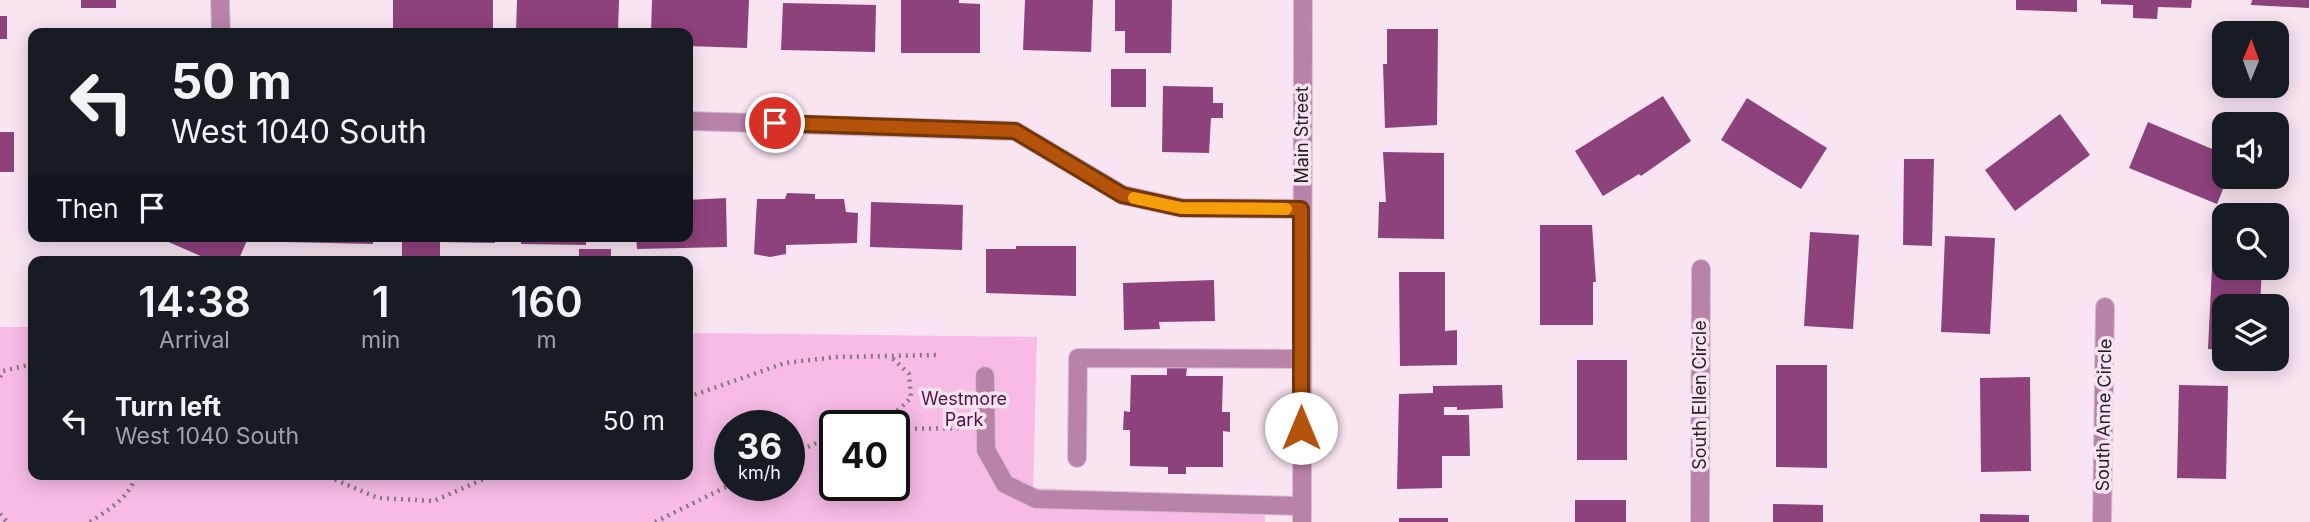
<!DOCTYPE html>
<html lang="en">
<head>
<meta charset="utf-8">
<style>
	body { margin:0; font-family:Inter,sans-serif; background:#20242c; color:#f1f3f6; height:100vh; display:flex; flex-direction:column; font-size:26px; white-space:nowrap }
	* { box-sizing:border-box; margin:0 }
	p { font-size:23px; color:#9ea1a6 }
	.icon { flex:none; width:38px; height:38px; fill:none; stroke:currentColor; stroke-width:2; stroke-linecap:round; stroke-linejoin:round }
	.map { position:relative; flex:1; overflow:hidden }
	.sheet { position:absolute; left:28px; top:256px; width:665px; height:224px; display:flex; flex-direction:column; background:#171b24; border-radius:14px; box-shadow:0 4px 18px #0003 }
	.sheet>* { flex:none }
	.guide { position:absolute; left:28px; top:28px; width:665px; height:214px; border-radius:14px; box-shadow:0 4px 18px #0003; background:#171b24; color:#f1f3f6; overflow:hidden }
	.needle { width:46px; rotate:1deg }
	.tools { position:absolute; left:2212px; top:21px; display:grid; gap:14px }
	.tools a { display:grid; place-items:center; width:77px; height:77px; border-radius:14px; background:#171b24; box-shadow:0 4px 18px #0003; font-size:35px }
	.speed { position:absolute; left:714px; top:410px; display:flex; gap:14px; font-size:35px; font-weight:700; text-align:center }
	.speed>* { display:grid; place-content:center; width:91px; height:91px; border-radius:50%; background:#171b24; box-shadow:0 4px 18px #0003; line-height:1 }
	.speed small { font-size:18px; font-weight:400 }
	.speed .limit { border:4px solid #111; border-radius:10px; background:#fff; color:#111 }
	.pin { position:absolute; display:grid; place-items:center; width:60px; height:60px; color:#fff; margin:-30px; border:4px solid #fff; border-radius:50%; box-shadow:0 2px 7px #0007 }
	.me { position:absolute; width:77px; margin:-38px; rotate:0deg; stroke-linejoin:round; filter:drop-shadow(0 0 5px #0008) }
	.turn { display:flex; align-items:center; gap:24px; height:147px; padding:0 28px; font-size:32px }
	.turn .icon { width:91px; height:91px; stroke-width:2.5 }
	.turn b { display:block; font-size:49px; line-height:60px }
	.then { display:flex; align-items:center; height:66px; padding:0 28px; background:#0003; gap:14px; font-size:26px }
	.eta { display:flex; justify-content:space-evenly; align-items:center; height:119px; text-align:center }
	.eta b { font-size:42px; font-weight:600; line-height:49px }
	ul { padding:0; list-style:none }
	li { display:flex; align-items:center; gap:21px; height:91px; padding:0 28px }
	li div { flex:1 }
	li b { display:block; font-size:26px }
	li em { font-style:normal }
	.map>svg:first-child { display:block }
	.green { fill:#f7bbe5; fill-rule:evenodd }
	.building { fill:#8e427c }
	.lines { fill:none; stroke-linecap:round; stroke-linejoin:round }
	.service-casing { stroke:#d3c0cd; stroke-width:20 }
	.minor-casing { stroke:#d3c0cd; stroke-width:20 }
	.tertiary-casing { stroke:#d3c0cd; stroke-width:20 }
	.path { stroke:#857881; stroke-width:4.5; stroke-dasharray:2 5; stroke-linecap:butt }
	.service { stroke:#b982a9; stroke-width:18 }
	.minor { stroke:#b982a9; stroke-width:18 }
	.tertiary { stroke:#b982a9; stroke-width:18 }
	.route-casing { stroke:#753606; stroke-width:18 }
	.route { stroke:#b45309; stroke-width:12 }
	.slow { stroke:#f59e0b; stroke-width:12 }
	.labels { text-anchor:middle; stroke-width:7; stroke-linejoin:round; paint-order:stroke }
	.street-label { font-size:18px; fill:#251e23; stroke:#f9e4f2 }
	.park-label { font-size:18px; fill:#570c48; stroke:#f9e4f2 }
</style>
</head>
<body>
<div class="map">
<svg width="2310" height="522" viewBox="0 0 2310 522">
	<rect width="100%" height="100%" fill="#f9e4f2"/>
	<path class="green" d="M0,327H33V474H688V333L1037,337L1033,488L1264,496L1265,522H0ZM730,425H789V485H730ZM835,425H894V485H835Z"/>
	<g class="building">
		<rect x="81" y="0" width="35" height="8"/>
		<rect x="393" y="0" width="100" height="33"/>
		<path d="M517,0H619L618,33H516Z"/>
		<path d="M652,0H749L747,48L688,46V33H651Z"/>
		<path d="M901,0H959V3L980,4V53H901Z"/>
		<path d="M1025,0H1093L1091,52L1023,50Z"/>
		<path d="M1115,0H1172L1171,53H1125V31H1115Z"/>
		<path d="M2016,0H2077V12L2016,10Z"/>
		<path d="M2101,0H2192L2191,8L2158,7L2157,19L2133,18V5L2101,4Z"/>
		<path d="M2252,0H2309V8L2251,5Z"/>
		<path d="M783,3L876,5L875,52L781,50Z"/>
		<rect x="0" y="16" width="7" height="23"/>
		<path d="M1387,29H1438L1437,125L1385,128L1383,64H1387Z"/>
		<rect x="1111" y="69" width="35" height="38"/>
		<path d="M1163,86L1213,87V103H1223V118H1211L1209,153L1162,152Z"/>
		<path d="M1663,96L1691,141L1641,176L1639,174L1603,196L1575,151Z"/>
		<path d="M1747,98L1827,148L1801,189L1721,140Z"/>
		<path d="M2060,114L2090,155L2015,211L1985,170Z"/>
		<path d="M2148,122L2224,154V177H2228L2217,204L2129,168Z"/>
		<rect x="0" y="132" width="14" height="40"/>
		<path d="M1383,152L1444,153V239L1378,238L1379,202H1386Z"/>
		<path d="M1904,159H1934L1932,246L1903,245Z"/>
		<path d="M787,193L815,194V199H844L846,212L858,213L857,243L786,245V254L770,257L754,254L757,199H785Z"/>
		<path d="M726,198L727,247L637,249L636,236H688V200Z"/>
		<path d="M871,202L963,205L962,250L870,247Z"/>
		<path d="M1540,225H1592L1596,282H1593V325H1540Z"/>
		<path d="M1810,232L1859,235L1853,329L1804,326Z"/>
		<path d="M166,236H249L238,261H212L164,240Z"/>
		<path d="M286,236H373V244L286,242Z"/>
		<path d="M402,236H495V243L440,242V261H402Z"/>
		<path d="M521,236H586V245L521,244Z"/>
		<path d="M1945,236L1995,238L1990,334L1941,332Z"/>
		<path d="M1016,246H1076V296L986,293V249H1016Z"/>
		<path d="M2213,248L2224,249V268H2262L2260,306H2224V350L2208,349Z"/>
		<rect x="579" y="249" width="32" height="12"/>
		<path d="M1399,272H1445V331L1457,330V365L1400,366Z"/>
		<path d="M1214,280L1215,321L1159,322L1160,329L1124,330L1123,283Z"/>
		<rect x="1577" y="360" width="50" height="100"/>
		<path d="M1776,365H1827V468L1776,467Z"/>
		<path d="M1167,368H1187L1186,376H1223L1222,412H1230V432L1223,431V467H1186V474H1168V467L1130,466V430H1123L1124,411L1130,412L1131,375H1167Z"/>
		<path d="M2030,377L2031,471L1981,472L1980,378Z"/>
		<path d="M1502,385L1503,408L1457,410V407H1444V415H1469L1470,456H1442V488L1397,489L1399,394L1433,393V386Z"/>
		<path d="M2179,385L2228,386L2226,479L2177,478Z"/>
		<rect x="1575" y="500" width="51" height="22"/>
		<path d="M1773,504L1823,505V522H1773Z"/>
		<path d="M1980,514L2029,515V522H1980Z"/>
		<rect x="1399" y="518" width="49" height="4"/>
	</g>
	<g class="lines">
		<defs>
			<g id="service">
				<path d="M985,376L986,450L1005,484L1036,499L1302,506"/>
				<path d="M1077,458L1078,358L1302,359"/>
			</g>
			<g id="minor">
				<path d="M220,0L221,33"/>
				<path d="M688,121L1015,131L1123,195L1182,208L1302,209"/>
				<path d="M1700,522L1701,269"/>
				<path d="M2102,522L2105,307"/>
			</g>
			<path id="tertiary" d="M1302,522L1303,0"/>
		</defs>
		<use href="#service" class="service-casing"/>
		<use href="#minor" class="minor-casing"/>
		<use href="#tertiary" class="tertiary-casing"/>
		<g class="path">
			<path d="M0,377L3,371L33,364"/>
			<path d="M688,397L785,363L836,357L939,355"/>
			<path d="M882,425L911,398L909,374L891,357"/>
			<path d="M894,429L963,428"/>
			<path d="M789,456L835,434"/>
			<path d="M322,474L378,498L434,501L495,474"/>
			<path d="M0,514L7,522"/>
			<path d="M90,522C108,510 131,497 136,474"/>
			<path d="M655,522L730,485"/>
		</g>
		<use href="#service" class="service"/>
		<use href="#minor" class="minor"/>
		<use href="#tertiary" class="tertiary"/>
	</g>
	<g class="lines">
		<defs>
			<path id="route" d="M775,123L1015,131L1122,195L1181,208L1301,209V428"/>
		</defs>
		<use href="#route" class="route-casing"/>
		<use href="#route" class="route"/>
		<path class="slow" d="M1134,198L1181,208L1286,209"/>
	</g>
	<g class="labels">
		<g class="street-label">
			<text transform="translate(1302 135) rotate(-90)" y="6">Main Street</text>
			<text transform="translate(1700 395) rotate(-90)" y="6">South Ellen Circle</text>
			<text transform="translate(2104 415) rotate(-89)" y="6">South Anne Circle</text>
		</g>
		<g class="park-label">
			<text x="964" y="405">Westmore<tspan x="964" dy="21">Park</tspan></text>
		</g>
	</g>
</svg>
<div class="tools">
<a><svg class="needle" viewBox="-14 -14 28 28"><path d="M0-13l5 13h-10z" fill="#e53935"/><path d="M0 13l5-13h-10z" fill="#9ea1a6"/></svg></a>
<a><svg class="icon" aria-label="sound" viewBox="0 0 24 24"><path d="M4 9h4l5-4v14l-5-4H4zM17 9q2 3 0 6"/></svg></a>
<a><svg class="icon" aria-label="search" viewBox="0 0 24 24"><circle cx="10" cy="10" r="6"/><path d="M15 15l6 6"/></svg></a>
<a><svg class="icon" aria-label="layers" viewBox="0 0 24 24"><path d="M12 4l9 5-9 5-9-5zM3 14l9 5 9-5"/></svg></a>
</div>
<div class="speed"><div>36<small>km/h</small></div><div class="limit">40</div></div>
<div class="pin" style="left:775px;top:123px;background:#d93025"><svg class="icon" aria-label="arrive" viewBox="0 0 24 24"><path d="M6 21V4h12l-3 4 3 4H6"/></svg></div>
<svg class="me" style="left:1301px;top:428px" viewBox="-20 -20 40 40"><circle r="19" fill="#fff"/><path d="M0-13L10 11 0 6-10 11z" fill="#b45309"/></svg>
<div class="guide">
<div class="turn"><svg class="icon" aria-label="left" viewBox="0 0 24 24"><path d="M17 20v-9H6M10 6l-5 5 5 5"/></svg><div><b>50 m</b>West 1040 South</div></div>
<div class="then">Then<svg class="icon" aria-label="arrive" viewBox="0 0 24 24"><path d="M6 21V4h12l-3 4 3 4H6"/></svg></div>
</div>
<section class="sheet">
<div class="eta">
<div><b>14:38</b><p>Arrival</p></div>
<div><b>1</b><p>min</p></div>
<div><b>160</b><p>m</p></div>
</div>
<ul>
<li><svg class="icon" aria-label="left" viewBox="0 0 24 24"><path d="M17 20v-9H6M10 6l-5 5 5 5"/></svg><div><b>Turn left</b><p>West 1040 South</p></div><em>50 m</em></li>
</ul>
</section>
</div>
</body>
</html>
